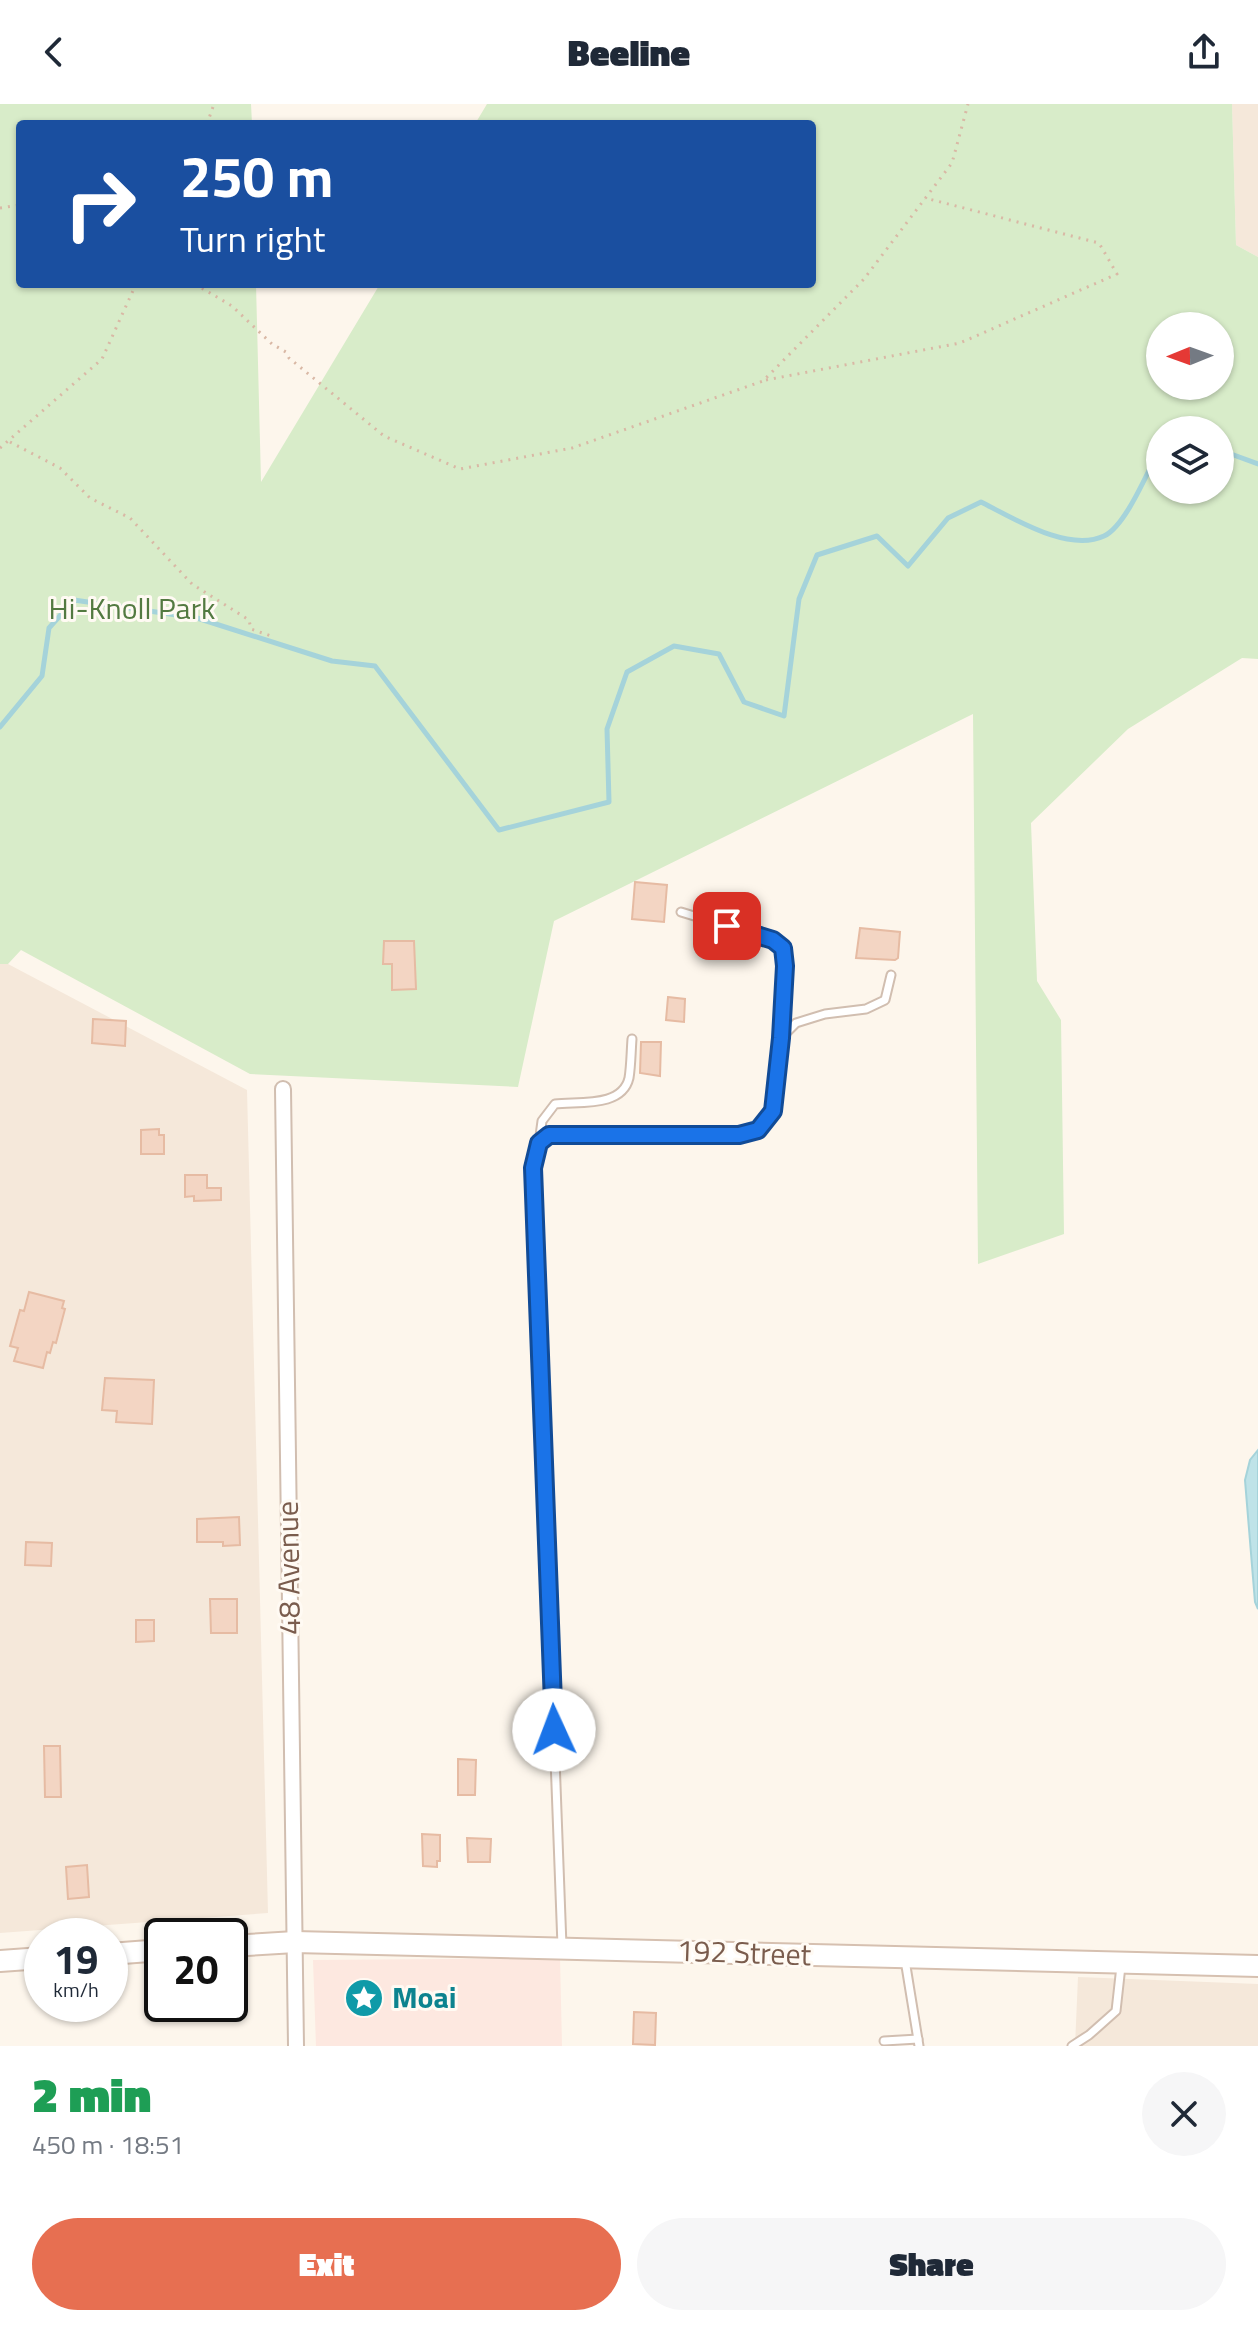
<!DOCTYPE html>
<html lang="en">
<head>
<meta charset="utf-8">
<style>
	body { margin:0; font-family:"Titillium Web",sans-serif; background:#f6f6f7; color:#1f2937; height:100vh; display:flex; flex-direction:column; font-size:30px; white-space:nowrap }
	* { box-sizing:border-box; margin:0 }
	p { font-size:26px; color:#747a83 }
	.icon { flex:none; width:44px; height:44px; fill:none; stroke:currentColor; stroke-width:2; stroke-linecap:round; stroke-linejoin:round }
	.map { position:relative; height:1942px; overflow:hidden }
	.sheet { display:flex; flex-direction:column; background:#fff; flex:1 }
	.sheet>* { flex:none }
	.guide { position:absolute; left:16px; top:16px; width:800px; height:168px; border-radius:8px; box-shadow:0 2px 6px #0004; background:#1a4fa0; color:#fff; overflow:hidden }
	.needle { width:52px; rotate:269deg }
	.controls { position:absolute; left:1146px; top:208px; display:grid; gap:16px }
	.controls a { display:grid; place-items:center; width:88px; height:88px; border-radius:50%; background:#fff; box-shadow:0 2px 6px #0004; font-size:40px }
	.speed { position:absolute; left:24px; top:1814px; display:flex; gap:16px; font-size:40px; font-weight:700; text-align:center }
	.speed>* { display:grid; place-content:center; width:104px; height:104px; border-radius:50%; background:#fff; box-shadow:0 2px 6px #0004; line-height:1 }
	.speed small { font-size:20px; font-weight:400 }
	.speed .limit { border:4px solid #111; border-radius:12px; background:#fff; color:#111 }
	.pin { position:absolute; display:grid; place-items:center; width:68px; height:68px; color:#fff; margin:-34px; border-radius:16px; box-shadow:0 4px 12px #0006 }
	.me { position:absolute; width:88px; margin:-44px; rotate:358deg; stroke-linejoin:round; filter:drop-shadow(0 0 6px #0008) }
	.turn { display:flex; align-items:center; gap:28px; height:168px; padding:0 32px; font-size:36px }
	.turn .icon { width:104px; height:104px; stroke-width:2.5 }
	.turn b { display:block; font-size:56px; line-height:68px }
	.round { display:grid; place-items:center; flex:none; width:84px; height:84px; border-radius:42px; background:#f6f6f7 }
	.overview { display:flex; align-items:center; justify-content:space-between; height:136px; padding:0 32px }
	h1 { font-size:48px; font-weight:800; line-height:60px; color:#1e9e55 }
	.button { display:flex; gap:16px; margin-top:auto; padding:16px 32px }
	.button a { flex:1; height:92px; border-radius:48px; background:#e76f51; color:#fff; font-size:32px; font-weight:800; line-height:92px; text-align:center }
	.button a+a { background:#f6f6f7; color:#1f2937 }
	header { display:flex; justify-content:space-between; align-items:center; height:104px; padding:0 32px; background:#fff; font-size:36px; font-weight:800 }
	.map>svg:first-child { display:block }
	.residential { fill:#f5e8da }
	.commercial { fill:#fde8e0 }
	.green { fill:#d8ecc9; fill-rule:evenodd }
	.water { fill:#bfe3e8; stroke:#a5d3da; stroke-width:2 }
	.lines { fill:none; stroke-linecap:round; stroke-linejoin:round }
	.stream { stroke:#a5d3da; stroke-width:5 }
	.building { fill:#f3d5c3; stroke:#e6bba3; stroke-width:2 }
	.service-casing { stroke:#d1beb0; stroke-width:11 }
	.minor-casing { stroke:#d1beb0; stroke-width:18 }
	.secondary-casing { stroke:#d6c0b0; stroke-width:24 }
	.path { stroke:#d9b8a5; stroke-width:3; stroke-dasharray:2 6; stroke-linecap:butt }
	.service { stroke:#fff; stroke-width:7 }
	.minor { stroke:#fff; stroke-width:14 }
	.secondary { stroke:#fff; stroke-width:20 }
	.route-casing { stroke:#114b97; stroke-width:20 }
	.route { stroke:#1a73e8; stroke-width:14 }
	.labels { text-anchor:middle; stroke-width:6; stroke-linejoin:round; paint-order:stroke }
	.park-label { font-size:30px; fill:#537a41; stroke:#fffaf3 }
	.street-label { font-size:30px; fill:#7a5c4d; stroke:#fffaf3 }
	.culture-label { font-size:30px; font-weight:bold; fill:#0d838f; stroke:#fffaf3; text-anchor:start }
</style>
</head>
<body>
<header><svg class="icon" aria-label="back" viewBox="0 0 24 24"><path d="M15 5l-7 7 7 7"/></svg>Beeline<svg class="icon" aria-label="share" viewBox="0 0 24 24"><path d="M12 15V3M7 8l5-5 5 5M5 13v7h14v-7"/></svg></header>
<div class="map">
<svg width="1258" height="1942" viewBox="0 0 1258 1942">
	<rect width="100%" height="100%" fill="#fdf6ec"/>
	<g class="residential">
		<path d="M1232,0H1258V153L1236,141Z"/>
		<path d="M0,860H8L247,986L268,1809L0,1829Z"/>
		<path d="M1078,1873L1258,1880V1942H1075Z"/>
	</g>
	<path class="commercial" d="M560,1854L562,1942H316L313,1856Z"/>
	<path class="green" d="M0,0H251L252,20H20V180H256L261,378L380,180H812V20H475L487,0H1232L1236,141L1258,153V555L1242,554L1128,625L1031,719L1037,877L1061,916L1064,1130L978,1160L973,610L554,817L518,983L250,970L21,846L8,860H0ZM1160,222H1220V282H1160ZM1160,326H1220V386H1160Z"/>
	<path class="water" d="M1258,1346V1505L1255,1498L1245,1376L1250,1356Z"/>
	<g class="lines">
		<g class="stream">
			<path d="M1182,326L1186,322L1192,326"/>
			<path d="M1220,346L1258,360"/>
			<path d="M0,623L42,572L49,524L74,496L197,514L332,557L375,562L499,726L609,698L607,625L627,568L674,542L719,550L744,598L784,612L799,495L817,451L877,432L908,462L948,414L981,398C1013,414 1068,449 1104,432C1124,423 1145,374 1155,354L1160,349"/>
		</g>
	</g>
	<g class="building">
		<path d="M635,778L667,781L664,818L632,815Z"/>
		<path d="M860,824L900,828L898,854L895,856L856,854Z"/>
		<path d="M384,837H414L416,885L392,886V860H383Z"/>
		<path d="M668,893L685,895L684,918L666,916Z"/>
		<path d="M93,915L126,917L125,942L92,939Z"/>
		<path d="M641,938H661L660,972L640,969Z"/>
		<path d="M159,1025V1031H164V1050H141V1026Z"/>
		<path d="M185,1071H207V1084H221V1096L194,1097V1092L185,1093Z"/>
		<path d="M29,1188L64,1197L62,1204L65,1205L56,1239L53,1238L50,1249L47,1248L43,1264L14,1257L18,1244L10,1242L20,1206L24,1207Z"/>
		<path d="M105,1274L154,1276L152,1320L116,1318L117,1307L102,1306Z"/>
		<path d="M239,1413L240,1441L223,1442V1438H197V1415Z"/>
		<path d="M26,1438L52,1439L51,1462L25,1461Z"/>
		<path d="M210,1495H237V1529H211Z"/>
		<path d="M136,1516H154V1537L136,1538Z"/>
		<path d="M44,1642H60L61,1693H45Z"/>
		<path d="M458,1655L476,1656L475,1691H458Z"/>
		<path d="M422,1730L440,1731V1757H437V1763L423,1762Z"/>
		<path d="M467,1734L491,1735L490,1758H468Z"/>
		<path d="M87,1761L89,1793L68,1795L66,1763Z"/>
		<path d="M634,1908L656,1909L655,1941L633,1940Z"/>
	</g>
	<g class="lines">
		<defs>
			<g id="service">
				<path d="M681,808L773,836L783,844L785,862L781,934"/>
				<path d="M539,1039L542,1017L555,1000C578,997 622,1004 629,974C631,962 631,948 632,935"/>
				<path d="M562,1842L533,1064L539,1039L549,1031H739L758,1026L773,1007L781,934L796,919L825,910L866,905L885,896L891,871"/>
				<path d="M905,1856L919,1942"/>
				<path d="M884,1937L918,1935"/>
				<path d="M1072,1942L1089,1931L1116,1907L1121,1862"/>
			</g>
			<path id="minor" d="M283,985L296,1942"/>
			<g id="secondary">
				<path d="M230,1842L295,1838L1258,1862"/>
				<path d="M110,1850L162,1846"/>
				<path d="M0,1857L42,1854"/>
			</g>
		</defs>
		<use href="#service" class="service-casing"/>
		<use href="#minor" class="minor-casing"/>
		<use href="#secondary" class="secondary-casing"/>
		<g class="path">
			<path d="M207,20L214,0"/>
			<path d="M0,104L20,101"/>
			<path d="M195,180L232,202L272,240L286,248L289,254L384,332L460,365L572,344L763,277L864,175L952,59L968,0"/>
			<path d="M766,276L960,239L1117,170L1099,139L925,94"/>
			<path d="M10,338L60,364L90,394L130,414L192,480L249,516L251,525L274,533"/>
			<path d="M0,344L102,255L136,180"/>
		</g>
		<use href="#service" class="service"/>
		<use href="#minor" class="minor"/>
		<use href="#secondary" class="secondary"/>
	</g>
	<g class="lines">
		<defs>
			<path id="route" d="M554,1626L533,1064L539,1039L549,1031H739L758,1026L773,1007L781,934L785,862L783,844L773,836L727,822"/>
		</defs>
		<use href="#route" class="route-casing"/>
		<use href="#route" class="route"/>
	</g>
	<defs>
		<symbol id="sight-disc" viewBox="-11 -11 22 22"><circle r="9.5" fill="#0f9aa8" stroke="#fffaf3"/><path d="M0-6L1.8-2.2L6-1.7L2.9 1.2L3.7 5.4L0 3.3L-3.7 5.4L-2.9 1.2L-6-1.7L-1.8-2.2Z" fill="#fff"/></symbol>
	</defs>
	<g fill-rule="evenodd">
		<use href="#sight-disc" x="342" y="1872" width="44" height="44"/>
	</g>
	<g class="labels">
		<g class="park-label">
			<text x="132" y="515">Hi-Knoll Park</text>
		</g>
		<g class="street-label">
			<text transform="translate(289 1464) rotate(-91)" y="10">48 Avenue</text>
			<text transform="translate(744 1849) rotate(2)" y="10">192 Street</text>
		</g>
		<g class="culture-label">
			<text x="392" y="1904">Moai</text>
		</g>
	</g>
</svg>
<div class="controls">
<a><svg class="needle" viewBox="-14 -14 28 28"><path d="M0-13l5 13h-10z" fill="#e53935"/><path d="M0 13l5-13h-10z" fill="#747a83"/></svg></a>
<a><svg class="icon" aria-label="layers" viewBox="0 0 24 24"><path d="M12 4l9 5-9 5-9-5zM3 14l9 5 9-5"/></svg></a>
</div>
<div class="speed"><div>19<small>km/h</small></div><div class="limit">20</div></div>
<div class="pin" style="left:727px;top:822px;background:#d93025"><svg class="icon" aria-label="arrive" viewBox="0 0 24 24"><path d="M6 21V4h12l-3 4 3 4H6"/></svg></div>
<svg class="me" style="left:554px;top:1626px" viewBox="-20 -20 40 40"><circle r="19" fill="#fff"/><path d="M0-13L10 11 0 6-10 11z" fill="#1a73e8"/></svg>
<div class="guide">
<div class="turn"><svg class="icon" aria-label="right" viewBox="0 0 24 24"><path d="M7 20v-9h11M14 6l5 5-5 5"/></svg><div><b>250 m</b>Turn right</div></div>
</div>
</div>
<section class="sheet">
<div class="overview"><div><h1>2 min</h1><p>450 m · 18:51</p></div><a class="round"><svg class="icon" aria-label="close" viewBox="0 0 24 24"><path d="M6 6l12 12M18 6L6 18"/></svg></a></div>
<div class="button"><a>Exit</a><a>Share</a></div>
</section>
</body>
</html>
